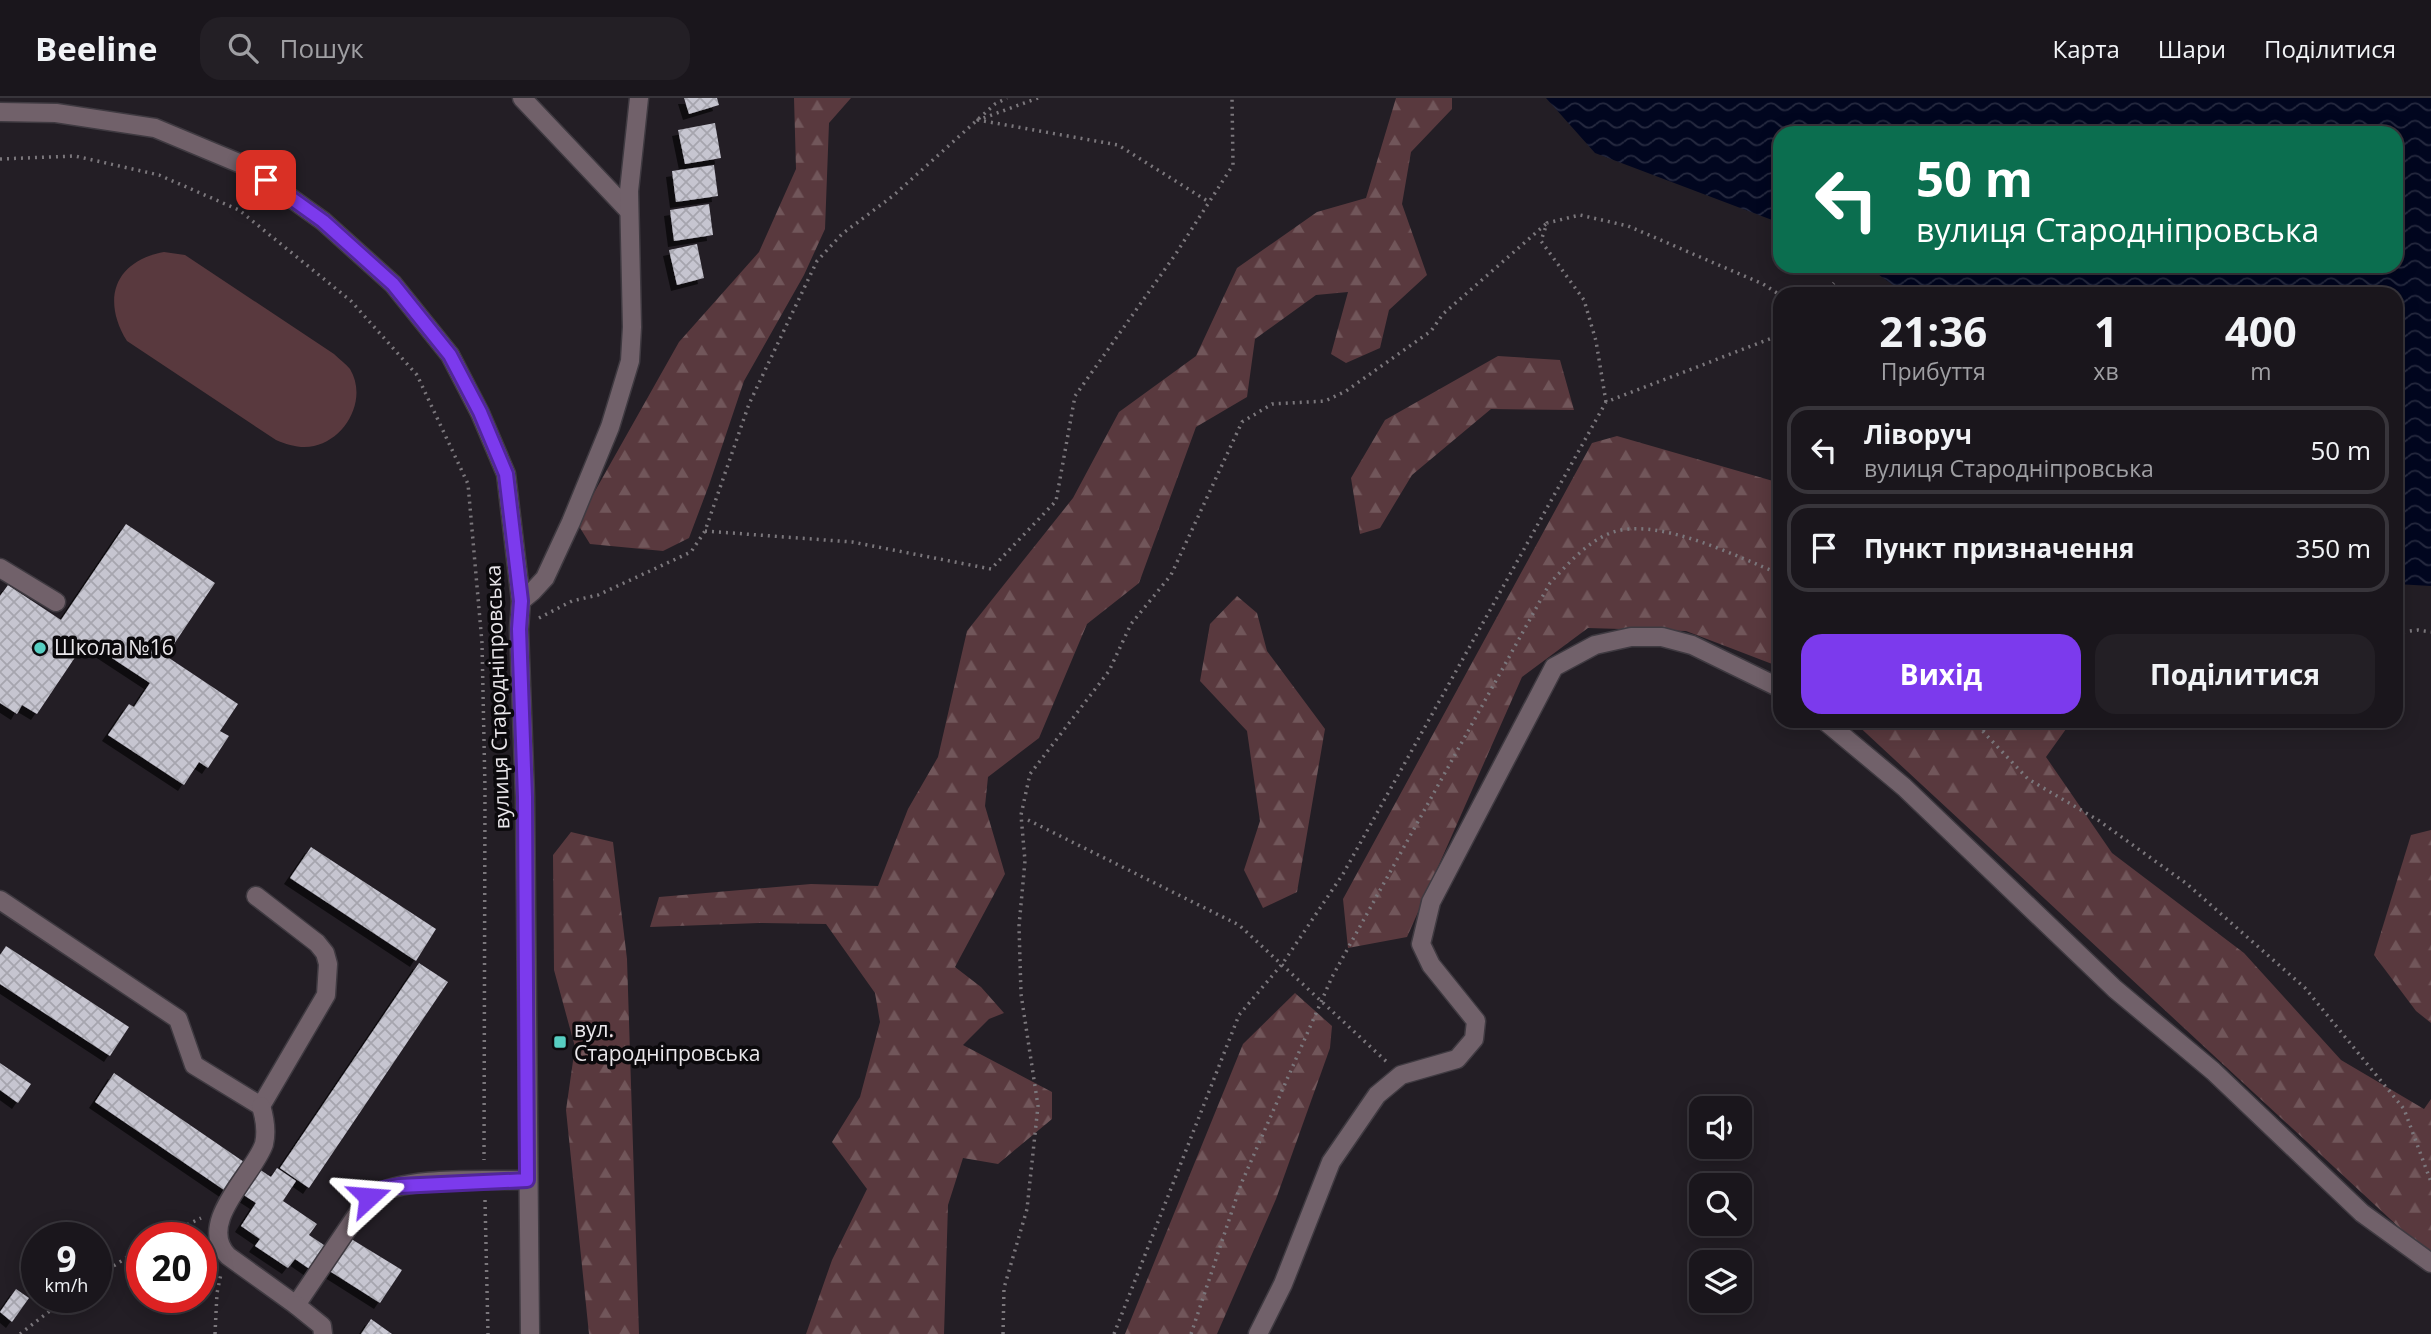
<!DOCTYPE html>
<html lang="uk">
<head>
<meta charset="utf-8">
<style>
	body { margin:0; font-family:"Open Sans",sans-serif; background:#231f25; color:#f1f3f6; height:100vh; display:flex; flex-direction:column; font-size:26px; white-space:nowrap }
	* { box-sizing:border-box; margin:0 }
	p { font-size:23px; color:#9f9fa3 }
	.icon { flex:none; width:38px; height:38px; fill:none; stroke:currentColor; stroke-width:2; stroke-linecap:round; stroke-linejoin:round }
	.map { position:relative; flex:1; overflow:hidden }
	.drawer { position:absolute; left:1773px; top:189px; width:630px; height:441px; display:flex; flex-direction:column; background:#1a161c; border-radius:21px; box-shadow:0 4px 18px #0003,0 0 0 2px #38353b }
	.drawer>* { flex:none }
	.hud { position:absolute; left:1773px; top:28px; width:630px; height:147px; border-radius:21px; box-shadow:0 4px 18px #0003,0 0 0 2px #38353b; background:#0b6e4f; color:#fff; overflow:hidden }
	.buttons { position:absolute; left:1689px; top:998px; display:grid; gap:14px }
	.buttons a { display:grid; place-items:center; width:63px; height:63px; border-radius:14px; background:#1a161c; box-shadow:0 4px 18px #0003,0 0 0 2px #38353b; font-size:35px }
	.speed { position:absolute; left:21px; top:1124px; display:flex; gap:14px; font-size:35px; font-weight:700; text-align:center }
	.speed>* { display:grid; place-content:center; width:91px; height:91px; border-radius:50%; background:#1a161c; box-shadow:0 4px 18px #0003,0 0 0 2px #38353b; line-height:1 }
	.speed small { font-size:18px; font-weight:400 }
	.speed .limit { border:10px solid #d22; background:#fff; color:#111 }
	.pin { position:absolute; display:grid; place-items:center; width:60px; height:60px; color:#fff; margin:-30px; border-radius:14px; box-shadow:0 4px 10px #0006 }
	.me { position:absolute; width:77px; margin:-38px; rotate:71deg; stroke-linejoin:round; filter:drop-shadow(0 0 5px #0008) }
	.turn { display:flex; align-items:center; gap:24px; height:147px; padding:0 28px; font-size:32px }
	.turn .icon { width:91px; height:91px; stroke-width:2.5 }
	.turn b { display:block; font-size:49px; line-height:60px }
	.eta { display:flex; justify-content:space-evenly; align-items:center; height:119px; text-align:center }
	.eta b { font-size:42px; font-weight:700; line-height:49px }
	.primary-button { display:flex; gap:14px; margin-top:auto; padding:14px 28px }
	.primary-button a { flex:1; height:80px; border-radius:21px; background:#7c3aed; color:#fff; font-size:28px; font-weight:700; line-height:80px; text-align:center }
	.primary-button a+a { background:#231f25; color:#f1f3f6 }
	ul { padding:0; list-style:none }
	li { display:flex; align-items:center; gap:21px; height:88px; margin:0 14px 10px; padding:0 14px; border:4px solid #38353b; border-radius:21px }
	li div { flex:1 }
	li b { display:block; font-size:26px }
	li em { font-style:normal }
	header { display:flex; align-items:center; gap:42px; box-sizing:border-box; height:98px; padding:0 35px; background:#1a161c; border-bottom:2px solid #38353b }
	header strong { font-size:33px }
	nav { display:flex; gap:38px; margin-inline-start:auto; font-size:24px }
	.search { width:490px; height:63px; background:#231f25; display:flex; align-items:center; gap:18px; box-sizing:border-box; padding:0 24px; border-radius:21px; color:#9f9fa3; font-size:26px }
	.map>svg:first-child { display:block }
	.forest { fill:url(#forest-firs) }
	.pitch { fill:#59393e }
	.water { fill:url(#water-waves) }
	.building { fill:url(#building-cross-hatch); filter:url(#shadow) }
	.lines { fill:none; stroke-linecap:round; stroke-linejoin:round }
	.minor-casing { stroke:#3f3a41; stroke-width:21 }
	.path { stroke:#7b777c; stroke-width:3.5; stroke-dasharray:2 5; stroke-linecap:butt }
	.minor { stroke:#71616a; stroke-width:18 }
	.route-casing { stroke:#51269a; stroke-width:18 }
	.route { stroke:#7c3aed; stroke-width:12 }
	.poi-dot { fill:#57cec2; stroke:#0b090c; stroke-width:2.5 }
	.labels { text-anchor:middle; stroke-width:7; stroke-linejoin:round; paint-order:stroke }
	.poi-label { font-size:21px; fill:#eae7eb; stroke:#0b090c; text-anchor:start }
	.street-label { font-size:21px; fill:#eae7eb; stroke:#0b090c }
</style>
</head>
<body>
<header>
<strong>Beeline</strong>
<div class="search"><svg class="icon" aria-label="search" viewBox="0 0 24 24"><circle cx="10" cy="10" r="6"/><path d="M15 15l6 6"/></svg>Пошук</div>
<nav><a>Карта</a><a>Шари</a><a>Поділитися</a></nav>
</header>
<div class="map">
<svg width="2431" height="1236" viewBox="0 0 2431 1236">
	<defs>
		<pattern id="forest-firs" width="22" height="20" patternUnits="userSpaceOnUse" patternTransform="scale(1.75)"><rect width="22" height="20" fill="#59393e"/><path d="M5 1l3.5 6h-7zM16 11l3.5 6h-7z" fill="#71565a"/></pattern>
		<pattern id="water-waves" width="16" height="10" patternUnits="userSpaceOnUse" patternTransform="scale(1.75)"><rect width="16" height="10" fill="#01061f"/><path d="M0 5q4-4 8 0t8 0" fill="none" stroke="#262a40"/></pattern>
		<pattern id="building-cross-hatch" width="8" height="8" patternUnits="userSpaceOnUse" patternTransform="scale(1.75)"><rect width="8" height="8" fill="#c6c5d0"/><path d="M0 0l8 8M0 8l8-8" fill="none" stroke="#a6a5ae"/></pattern>
		<filter id="shadow"><feDropShadow dx="-6" dy="6" stdDeviation="0" flood-color="#0009"/></filter>
	</defs>
	<rect width="100%" height="100%" fill="#231e25"/>
	<g class="forest">
		<path d="M794,0H851L829,25L825,131L804,177L744,283L709,387L689,440L663,453L590,446L577,425L679,244L759,154L796,71Z"/>
		<path d="M1396,0H1452V11L1411,54L1402,106L1427,177L1389,212L1380,250L1346,265L1331,256L1348,194L1316,197L1255,241L1247,299L1196,329L1139,485L1087,526L1039,640L988,679L985,708L1005,776L955,869L981,889L1004,915L989,921L963,947L1052,994V1021L998,1066L963,1060L948,1107L944,1236H806L832,1162L867,1091L832,1044L860,999L880,924L875,895L826,826L759,825L650,829L659,799L811,786L878,788L908,711L938,659L967,533L1073,400L1119,314L1196,258L1237,170L1317,114L1366,100Z"/>
		<path d="M1498,258L1560,262L1574,312L1491,311L1412,377L1380,430L1360,436L1351,380L1385,322Z"/>
		<path d="M1617,338L1780,385V569L1686,533L1588,530L1522,579L1407,839L1348,850L1343,801L1592,345Z"/>
		<path d="M1237,498L1257,515L1267,553L1325,631L1297,794L1263,810L1244,772L1260,723L1247,633L1200,583L1210,526Z"/>
		<path d="M1853,623H2001L2007,629L2011,623H2074L2071,624L2046,659L2112,755L2244,855L2341,962L2424,1011L2431,1001V1159Z"/>
		<path d="M2431,732V925L2416,913L2374,857L2411,737Z"/>
		<path d="M571,734L613,744L627,861L639,1236H589L566,1012L575,949L554,872L553,757Z"/>
		<path d="M1295,895L1332,928L1330,950L1276,1101L1217,1236H1125L1243,946Z"/>
	</g>
	<path class="pitch" d="M164,154L185,157L334,256C339,261 346,266 350,271C368,301 346,341 314,348C301,351 288,347 276,342L127,243C101,201 115,163 164,154Z"/>
	<path class="water" d="M1546,0H2431V488L2396,486V196H1905L1867,168H2396V35H1780V125L1595,55Z"/>
	<g class="building">
		<path d="M684,0H717L719,7L689,16Z"/>
		<path d="M715,25L721,60L685,66L678,32Z"/>
		<path d="M714,67L718,98L676,104L672,73Z"/>
		<path d="M709,106L713,137L674,143L670,112Z"/>
		<path d="M697,146L704,180L677,187L669,152Z"/>
		<path d="M126,426L215,485L166,558L238,606L220,633L229,638L208,670L199,664L184,687L108,637L129,606L134,609L150,585L86,543L37,616L22,607L17,616L0,605V498L8,487L61,522Z"/>
		<path d="M311,749L436,831L416,863L290,780Z"/>
		<path d="M6,848L129,929L110,958L0,886V857Z"/>
		<path d="M419,865L448,884L309,1090L280,1070Z"/>
		<path d="M0,965L31,986L18,1005L0,992Z"/>
		<path d="M114,975L247,1066L227,1094L95,1004Z"/>
		<path d="M256,1069L271,1079L277,1070L296,1083L283,1103L317,1126L309,1137L327,1149L311,1172L295,1161L288,1170L255,1148L260,1141L241,1128L256,1105L239,1094Z"/>
		<path d="M348,1139L402,1172L380,1205L328,1172Z"/>
		<path d="M16,1191L29,1200L12,1224L0,1214Z"/>
		<path d="M371,1221L392,1236H361Z"/>
	</g>
	<g class="lines">
		<defs>
			<g id="minor">
				<path d="M522,0L629,113"/>
				<path d="M0,14L56,15L155,30L246,68L323,123L393,186L450,257L480,315L506,376L521,503L519,531L525,699L530,1236"/>
				<path d="M0,470L56,504"/>
				<path d="M521,503L533,493L545,480L571,424L610,329L630,263L632,229L629,93L639,0"/>
				<path d="M1825,623L1904,689L2115,891L2213,973L2362,1115L2431,1165"/>
				<path d="M0,802L178,921L194,967L261,1008L326,897L328,866L325,855L317,845L256,798"/>
				<path d="M261,1008C265,1021 267,1033 264,1046C255,1075 195,1125 228,1158L296,1207L369,1099C409,1077 481,1083 527,1082"/>
				<path d="M296,1207L322,1228L323,1236"/>
				<path d="M1258,1236L1283,1186L1331,1064L1377,997L1401,977L1457,961L1474,941L1476,923L1431,867L1421,846L1431,804L1554,569L1595,547L1631,539H1662L1692,547L1780,590"/>
			</g>
		</defs>
		<use href="#minor" class="minor-casing"/>
		<g class="path">
			<path d="M1038,0L978,22L1118,47L1209,104"/>
			<path d="M0,61L75,58L159,77L239,112L351,203L417,277L468,386L482,545L485,691L484,1062"/>
			<path d="M1824,196L1834,185"/>
			<path d="M1606,304L1596,243L1584,202L1541,143L1547,125L1580,117L1628,128L1763,186L1780,197"/>
			<path d="M705,433L852,444L991,471L1056,403L1075,298L1175,157L1233,67L1232,0"/>
			<path d="M539,520L572,503L598,497L691,454L705,433L749,306L817,163L842,136L894,97L995,6L1007,0"/>
			<path d="M2396,535L2418,532L2431,534"/>
			<path d="M1973,623L2028,681L2098,722L2187,786L2305,890L2404,1011L2431,1084"/>
			<path d="M1983,633L1990,623"/>
			<path d="M1028,722L1239,827L1388,965"/>
			<path d="M485,1102L488,1236"/>
			<path d="M162,1139L201,1120"/>
			<path d="M96,1179L142,1150"/>
			<path d="M20,1236L68,1199"/>
			<path d="M215,1236L217,1195L221,1176"/>
			<path d="M1003,1236L1004,1190L1027,1111L1038,1008L1021,896L1019,828L1025,763L1021,717L1030,676L1109,573L1131,526L1171,477L1242,324L1272,306L1325,303L1346,293L1431,233L1443,216L1547,125"/>
			<path d="M1114,1236L1239,917L1283,865L1343,776L1606,304L1780,237"/>
			<path d="M1191,1236L1241,1086L1332,879L1550,485C1567,467 1585,446 1608,436C1654,416 1735,458 1780,476"/>
		</g>
		<use href="#minor" class="minor"/>
	</g>
	<g class="lines">
		<defs>
			<path id="route" d="M266,82L323,123L393,186L450,257L480,314L506,376L521,503L519,531L525,699L527,1082L399,1088L383,1091L369,1099"/>
		</defs>
		<use href="#route" class="route-casing"/>
		<use href="#route" class="route"/>
	</g>
	<g class="poi-dot">
		<circle cx="40" cy="550" r="7"/>
		<rect x="553" y="937" width="14" height="14" rx="3.5"/>
	</g>
	<g class="labels">
		<g class="poi-label">
			<text x="54" y="557">Школа №16</text>
			<text x="574" y="939">вул.<tspan x="574" dy="24">Стародніпровська</tspan></text>
		</g>
		<g class="street-label">
			<text transform="translate(498 599) rotate(-92)" y="7">вулиця Стародніпровська</text>
		</g>
	</g>
</svg>
<div class="buttons">
<a><svg class="icon" aria-label="sound" viewBox="0 0 24 24"><path d="M4 9h4l5-4v14l-5-4H4zM17 9q2 3 0 6"/></svg></a>
<a><svg class="icon" aria-label="search" viewBox="0 0 24 24"><circle cx="10" cy="10" r="6"/><path d="M15 15l6 6"/></svg></a>
<a><svg class="icon" aria-label="layers" viewBox="0 0 24 24"><path d="M12 4l9 5-9 5-9-5zM3 14l9 5 9-5"/></svg></a>
</div>
<div class="speed"><div>9<small>km/h</small></div><div class="limit">20</div></div>
<div class="pin" style="left:266px;top:82px;background:#d93025"><svg class="icon" aria-label="arrive" viewBox="0 0 24 24"><path d="M6 21V4h12l-3 4 3 4H6"/></svg></div>
<svg class="me" style="left:369px;top:1099px" viewBox="-20 -20 40 40"><path d="M0-17L14 15 0 8-14 15z" fill="#7c3aed" stroke="#fff" stroke-width="4"/></svg>
<div class="hud">
<div class="turn"><svg class="icon" aria-label="left" viewBox="0 0 24 24"><path d="M17 20v-9H6M10 6l-5 5 5 5"/></svg><div><b>50 m</b>вулиця Стародніпровська</div></div>
</div>
<section class="drawer">
<div class="eta">
<div><b>21:36</b><p>Прибуття</p></div>
<div><b>1</b><p>хв</p></div>
<div><b>400</b><p>m</p></div>
</div>
<ul>
<li><svg class="icon" aria-label="left" viewBox="0 0 24 24"><path d="M17 20v-9H6M10 6l-5 5 5 5"/></svg><div><b>Ліворуч</b><p>вулиця Стародніпровська</p></div><em>50 m</em></li>
<li><svg class="icon" aria-label="arrive" viewBox="0 0 24 24"><path d="M6 21V4h12l-3 4 3 4H6"/></svg><div><b>Пункт призначення</b></div><em>350 m</em></li>
</ul>
<div class="primary-button"><a>Вихід</a><a>Поділитися</a></div>
</section>
</div>
</body>
</html>
